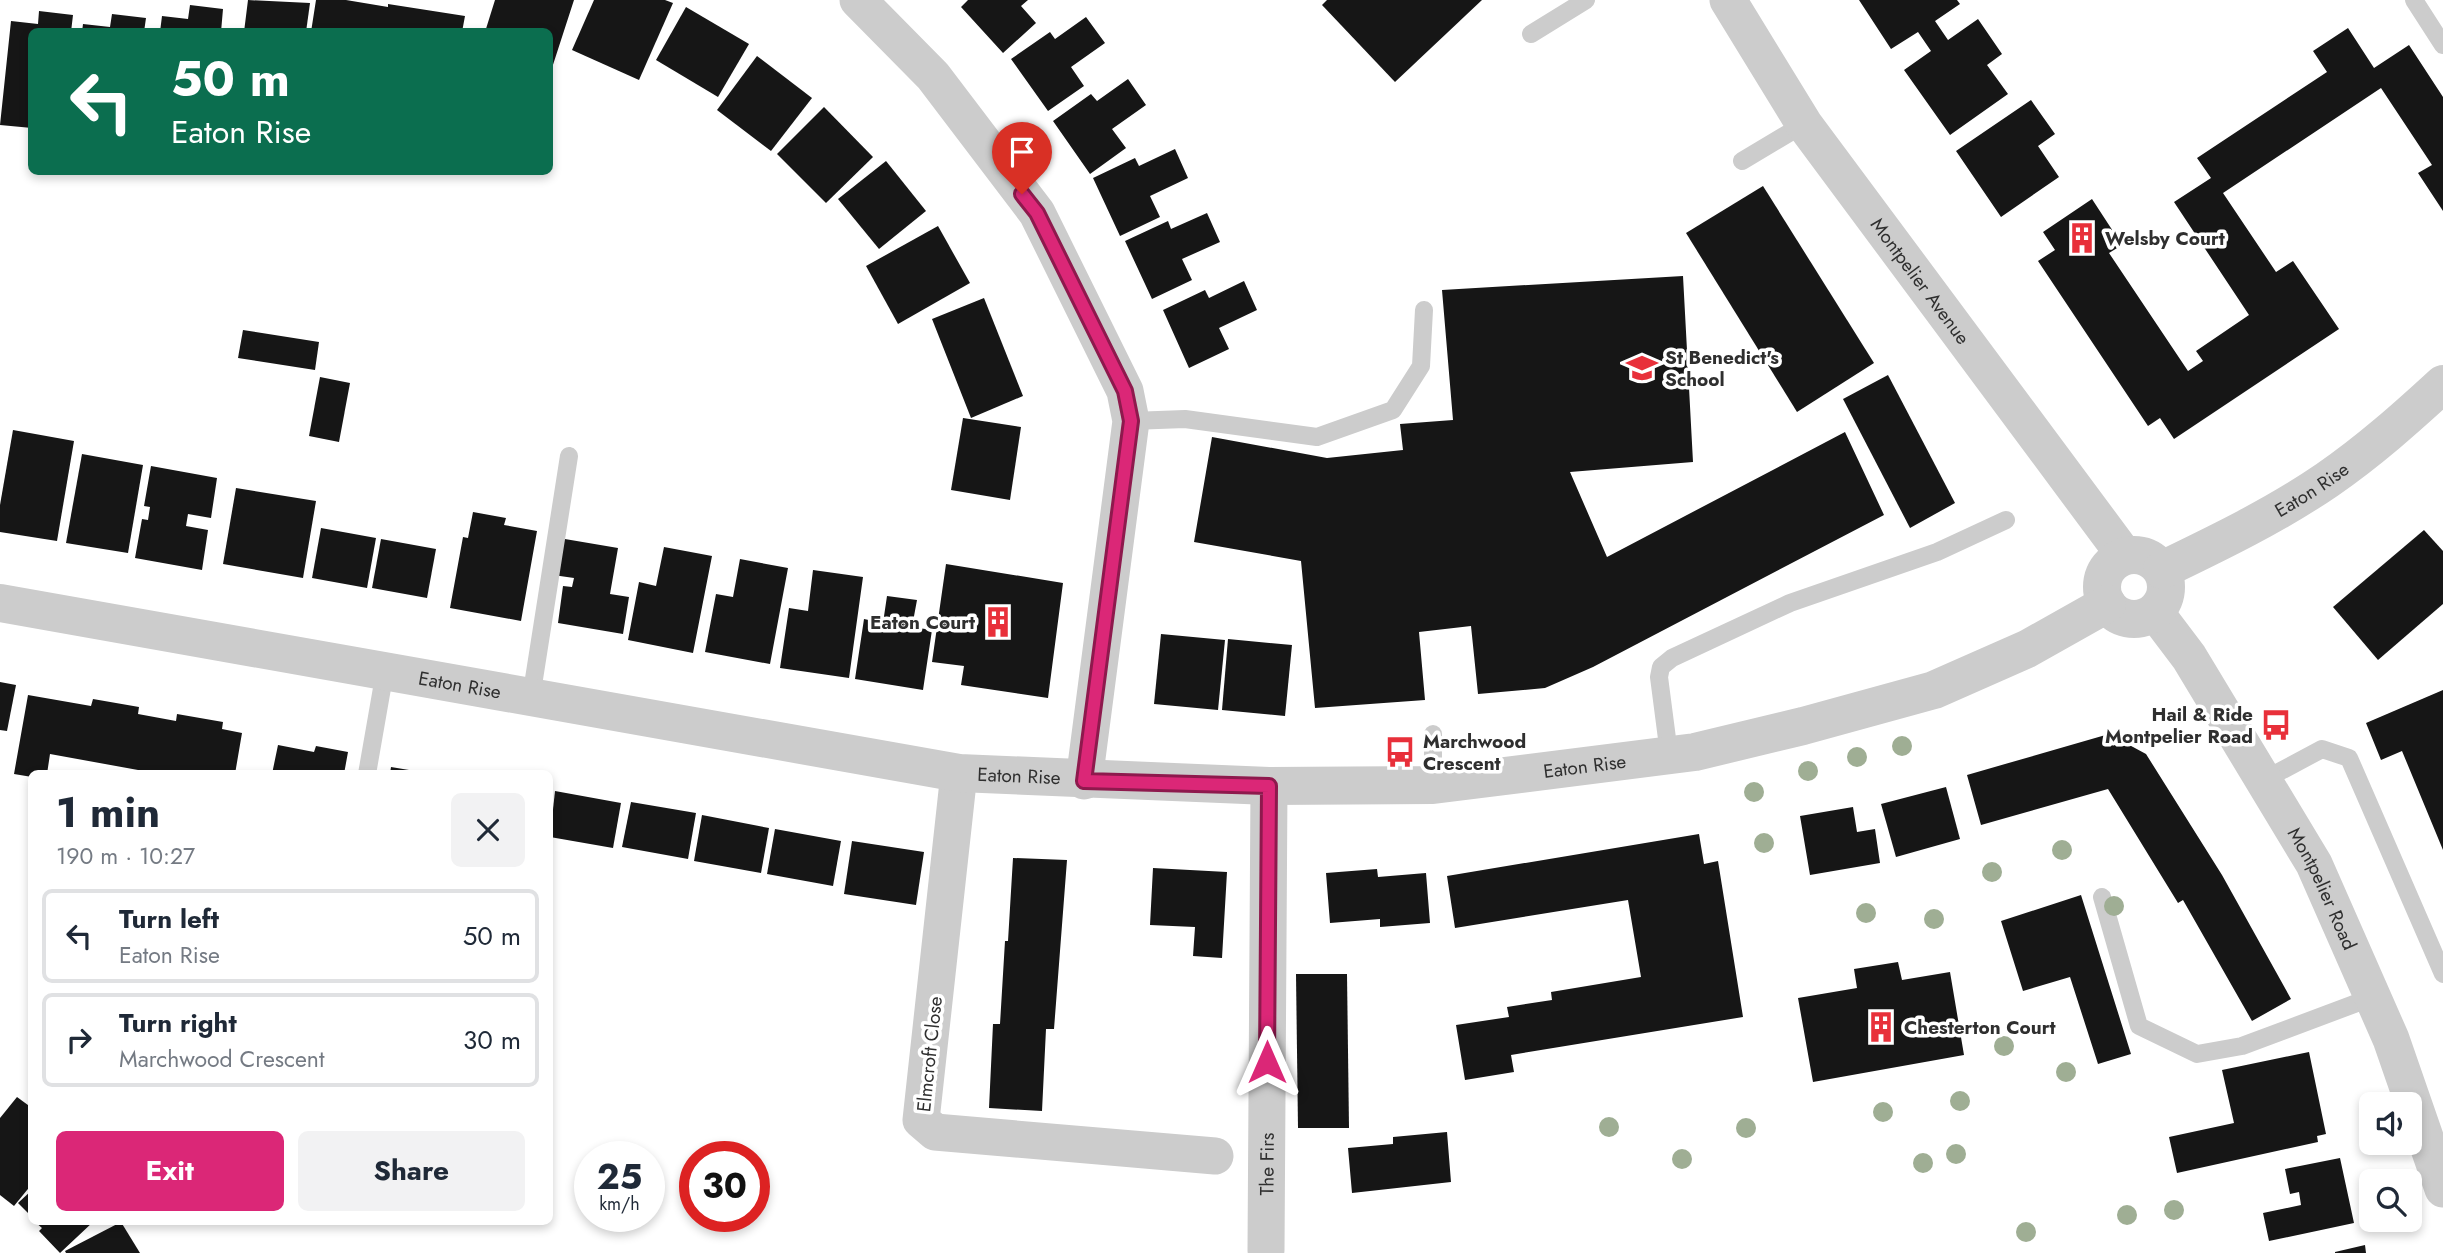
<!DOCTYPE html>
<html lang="en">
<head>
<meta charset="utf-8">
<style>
	body { margin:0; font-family:Jost,sans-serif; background:#f2f2f3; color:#1f2937; height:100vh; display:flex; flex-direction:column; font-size:26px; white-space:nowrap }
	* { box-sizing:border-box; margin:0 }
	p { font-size:23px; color:#747a83 }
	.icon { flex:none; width:38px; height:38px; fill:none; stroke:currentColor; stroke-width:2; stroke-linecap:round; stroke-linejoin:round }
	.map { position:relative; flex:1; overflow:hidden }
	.drawer { position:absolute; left:28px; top:770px; width:525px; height:455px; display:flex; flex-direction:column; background:#fff; border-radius:10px; box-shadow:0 4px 10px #0003 }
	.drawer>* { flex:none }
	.hud { position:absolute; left:28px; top:28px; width:525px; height:147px; border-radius:10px; box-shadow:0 4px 10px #0003; background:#0b6e4f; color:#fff; overflow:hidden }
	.fabs { position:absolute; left:2359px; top:1092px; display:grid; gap:14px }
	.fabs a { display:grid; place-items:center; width:63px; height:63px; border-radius:10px; background:#fff; box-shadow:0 4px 10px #0003; font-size:35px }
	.speed { position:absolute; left:574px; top:1141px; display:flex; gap:14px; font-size:35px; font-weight:700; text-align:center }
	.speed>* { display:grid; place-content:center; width:91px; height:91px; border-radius:50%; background:#fff; box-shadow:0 4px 10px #0003; line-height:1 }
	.speed small { font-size:18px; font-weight:400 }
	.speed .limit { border:10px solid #d22; background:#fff; color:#111 }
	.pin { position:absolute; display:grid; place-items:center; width:60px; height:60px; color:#fff; margin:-72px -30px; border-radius:50% 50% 50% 0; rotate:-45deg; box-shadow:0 0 7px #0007 }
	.pin .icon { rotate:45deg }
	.me { position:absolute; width:77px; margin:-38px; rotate:0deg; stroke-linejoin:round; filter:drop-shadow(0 0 5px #0008) }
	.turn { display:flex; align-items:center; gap:24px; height:147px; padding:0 28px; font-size:32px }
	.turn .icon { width:91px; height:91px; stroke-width:2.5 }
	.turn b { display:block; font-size:49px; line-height:60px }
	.round { display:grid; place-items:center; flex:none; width:74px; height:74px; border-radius:10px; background:#f2f2f3 }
	.head { display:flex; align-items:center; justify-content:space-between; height:119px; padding:0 28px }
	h1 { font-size:42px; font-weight:700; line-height:52px }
	.primary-button { display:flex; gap:14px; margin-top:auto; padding:14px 28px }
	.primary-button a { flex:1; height:80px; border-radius:10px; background:#db2777; color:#fff; font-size:28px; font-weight:700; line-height:80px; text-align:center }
	.primary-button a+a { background:#f2f2f3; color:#1f2937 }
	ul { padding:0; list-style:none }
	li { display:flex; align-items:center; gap:21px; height:94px; margin:0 14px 10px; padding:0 14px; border:4px solid #e0e1e3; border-radius:10px }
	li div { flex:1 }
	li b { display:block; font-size:26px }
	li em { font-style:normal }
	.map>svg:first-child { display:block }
	.building { fill:#161616 }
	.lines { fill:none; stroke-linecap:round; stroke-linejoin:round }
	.service { stroke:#ccc; stroke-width:18 }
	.minor { stroke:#ccc; stroke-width:37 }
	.tertiary { stroke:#ccc; stroke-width:38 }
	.tree { fill:#9fae94 }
	.route-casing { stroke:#8e194d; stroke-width:18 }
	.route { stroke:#db2777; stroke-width:12 }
	.labels { text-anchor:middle; stroke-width:7; stroke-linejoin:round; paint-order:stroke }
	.poi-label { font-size:19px; font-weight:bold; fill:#2f2f2f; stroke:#fff; text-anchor:start }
	.street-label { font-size:19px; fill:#2f2f2f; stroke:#fff }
</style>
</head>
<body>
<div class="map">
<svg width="2443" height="1253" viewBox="0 0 2443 1253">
	<rect width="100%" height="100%" fill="#fff"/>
	<g class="building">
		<path d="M248,0L310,3L306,32H244Z"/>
		<path d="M316,0H346L388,7V4L465,16L462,32H311Z"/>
		<path d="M495,0H574L550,74V32H485Z"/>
		<path d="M594,0H665L673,3L639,80L572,50Z"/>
		<path d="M968,0H1028L1021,6L1036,23L1003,53L961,7Z"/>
		<path d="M1327,0H1482L1395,82L1322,5Z"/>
		<path d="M1859,0H1957L1960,4L1935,21L1948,40L1978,19L2002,54L1987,65L2008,94L1950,135L1904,70L1931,51L1918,32L1891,49Z"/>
		<path d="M190,5L223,9L221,32H160L162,16L188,19Z"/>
		<path d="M686,7L749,44L718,97L656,60Z"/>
		<path d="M39,11L73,15L71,32H32V128L0,125L11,21L38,24Z"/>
		<path d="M112,14L146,18L144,32H82L83,24L110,27Z"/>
		<path d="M1086,17L1105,43L1071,67L1084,86L1048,111L1011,59L1050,32L1055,39Z"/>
		<path d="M2348,28L2374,68L2409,45L2443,97V211L2418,173L2432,165L2381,88L2223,193L2276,272L2293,261L2339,329L2174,439L2160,418L2148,426L2038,261L2055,250L2043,232L2092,199L2122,245L2109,253L2188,371L2203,361L2196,351L2249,315L2174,202L2211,178L2197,158L2327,72L2313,51Z"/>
		<path d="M757,56L812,98L771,151L717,110Z"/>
		<path d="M1128,79L1146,105L1112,129L1126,148L1090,174L1053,121L1091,94L1097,101Z"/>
		<path d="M2031,100L2055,134L2038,146L2059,177L2001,217L1956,151Z"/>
		<path d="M824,107L873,157L826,203L777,154Z"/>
		<path d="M1175,149L1188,178L1150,196L1160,217L1120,236L1093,178L1135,158L1139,166Z"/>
		<path d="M886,161L926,211L879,249L838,199Z"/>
		<path d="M1763,186L1874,363L1797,412L1686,233Z"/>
		<path d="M1207,213L1220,242L1182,259L1192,280L1152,299L1125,241L1168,221L1171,229Z"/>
		<path d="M938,226L970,283L898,324L866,266Z"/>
		<path d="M1683,276L1693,462L1570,472L1607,557L1845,432L1884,515L1593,667L1545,688L1478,694L1471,626L1419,632L1425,700L1315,708L1301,561L1194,542L1212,437L1327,458L1403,450L1400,424L1453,420L1442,290Z"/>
		<path d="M1244,281L1257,310L1219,328L1229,349L1189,368L1163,310L1205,290L1209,298Z"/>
		<path d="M984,298L1023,396L971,418L932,319Z"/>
		<path d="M243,330L319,342L315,370L238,358Z"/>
		<path d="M1888,375L1955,503L1910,528L1843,399Z"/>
		<path d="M320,377L350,383L339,442L309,436Z"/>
		<path d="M963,418L1021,427L1010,500L951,490Z"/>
		<path d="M13,430L74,441L57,541L0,532V505Z"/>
		<path d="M82,454L143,465L128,553L66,543Z"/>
		<path d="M151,466L217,478L211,518L188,514L186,526L208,530L202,570L135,558L142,519L148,520L150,507L144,506Z"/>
		<path d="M236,488L316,501L303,578L223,564Z"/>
		<path d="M473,512L506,518L504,525L537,531L521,621L450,608L463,537L468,538Z"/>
		<path d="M321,528L376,538L367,588L312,578Z"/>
		<path d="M2424,530L2443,551V604L2378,660L2333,607Z"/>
		<path d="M559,538L618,548L610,594L629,597L623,634L558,623L563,586L572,587L574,578L553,575Z"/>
		<path d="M381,539L436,549L427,598L372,588Z"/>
		<path d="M664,547L712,556L693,653L628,640L639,582L656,586Z"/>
		<path d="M740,559L788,568L770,664L705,652L716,594L733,597Z"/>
		<path d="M946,564L1063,583L1048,698L961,685L964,666L932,662Z"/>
		<path d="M813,570L863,577L849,678L780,668L789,608L808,611Z"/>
		<path d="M887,596L917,600L912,627L932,630L923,690L855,679L864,619L883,623Z"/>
		<path d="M1161,634L1225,640L1218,710L1154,704Z"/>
		<path d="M1228,639L1292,645L1285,716L1222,710Z"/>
		<path d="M0,682L16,685L7,731L0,730Z"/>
		<path d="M2443,690V850L2402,751L2381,760L2366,723Z"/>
		<path d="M28,695L91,706L93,699L139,707L138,714L176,721L177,714L223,722L222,729L242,733L235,774H160L50,754L47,774H32V777L14,774Z"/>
		<path d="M2109,734L2146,754L2222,875L2291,999L2252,1021L2183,900L2178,903L2108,789L1981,825L1967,775Z"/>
		<path d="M278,745L314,752L316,746L348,752L344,774H272Z"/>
		<path d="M391,767L421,772V774H390Z"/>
		<path d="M1946,787L1960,839L1896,857L1881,804Z"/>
		<path d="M555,791L621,803L613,848L550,837Z"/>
		<path d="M631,802L696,813L688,859L622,847Z"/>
		<path d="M1853,807L1857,832L1875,829L1880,863L1810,875L1800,816Z"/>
		<path d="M702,815L769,828L761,873L694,861Z"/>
		<path d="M775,829L841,841L833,886L767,874Z"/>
		<path d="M1699,834L1704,864L1718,861L1743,1017L1511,1055L1514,1072L1465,1080L1456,1025L1509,1017L1507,1007L1552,1000L1551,992L1641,977L1628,900L1455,928L1447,876Z"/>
		<path d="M852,841L924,852L916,905L844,894Z"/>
		<path d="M1013,858L1067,860L1054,1029H1046L1042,1111L989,1108L993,1024H1000L1005,941H1008Z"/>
		<path d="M1153,868L1227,872L1222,958L1193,956L1195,927L1150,925Z"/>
		<path d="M1377,869L1378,877L1426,873L1430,923L1380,927V919L1330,923L1326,873Z"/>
		<path d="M2081,895L2131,1054L2098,1064L2070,977L2023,991L2001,921Z"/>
		<path d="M1898,962L1902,980L1950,972L1964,1055L1813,1082L1798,998L1857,988L1854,969Z"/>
		<path d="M1296,974H1347L1349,1128H1298Z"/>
		<path d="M2309,1052L2326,1134L2317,1136L2318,1142L2177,1173L2169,1137L2234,1123L2222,1070Z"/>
		<path d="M17,1097L32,1108V1184L14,1206L0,1195V1118Z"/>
		<path d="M1447,1132L1451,1182L1352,1193L1348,1148L1393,1144V1137Z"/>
		<path d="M2340,1158L2354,1223L2269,1241L2263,1213L2301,1205L2299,1192L2290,1194L2285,1169Z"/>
		<path d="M32,1190V1217L18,1203Z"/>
		<path d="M35,1222H93L60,1253L39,1231L42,1228Z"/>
		<path d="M121,1222L140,1253H66L65,1251Z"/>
		<path d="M2365,1245L2366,1253H2335V1252Z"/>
	</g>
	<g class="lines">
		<g class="service">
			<path d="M2414,0L2443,45"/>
			<path d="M1531,34L1586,0"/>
			<path d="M1742,161L1804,124"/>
			<path d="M1131,421L1185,419L1317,437L1393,410L1421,366L1424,310"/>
			<path d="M531,698L569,456"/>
			<path d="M1669,754L1659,677L1661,667L1672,658L1790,603L1937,552L2006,520"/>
			<path d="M367,774L385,671"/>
			<path d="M2262,781L2322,749L2349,758L2443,974"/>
			<path d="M1433,785V734"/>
			<path d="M2102,897L2139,1026L2197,1054L2242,1046L2373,997"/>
		</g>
		<g class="minor">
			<path d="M858,0L933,76L1037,213L1125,391L1131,421L1084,781"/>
			<path id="s1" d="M1728,0L1804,124L2125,556"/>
			<path id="s2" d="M2155,612L2189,657L2314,864L2391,1039L2443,1189"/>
			<path d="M959,773L921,1120L935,1132L1215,1156"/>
			<path id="s3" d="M1266,1250L1269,786"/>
		</g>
		<g class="tertiary">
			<circle cx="2134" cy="587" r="32"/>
			<path id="s4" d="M2162,570C2218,543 2276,515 2327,480C2369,451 2406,418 2443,384"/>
			<path id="s5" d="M0,603L959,773L1269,786L1433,785L1695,752L1803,726L1934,690L2027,649L2107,604"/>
		</g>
	</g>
	<g class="tree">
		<circle cx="1902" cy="746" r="10"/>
		<circle cx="1857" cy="757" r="10"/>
		<circle cx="1808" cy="771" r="10"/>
		<circle cx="1754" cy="792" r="10"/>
		<circle cx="1764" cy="843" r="10"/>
		<circle cx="2062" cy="850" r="10"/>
		<circle cx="1992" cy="872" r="10"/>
		<circle cx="2114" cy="906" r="10"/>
		<circle cx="1866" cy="913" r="10"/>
		<circle cx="1934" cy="919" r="10"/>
		<circle cx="2004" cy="1046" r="10"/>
		<circle cx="2066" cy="1072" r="10"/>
		<circle cx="1960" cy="1101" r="10"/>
		<circle cx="1883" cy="1112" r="10"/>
		<circle cx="1609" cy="1127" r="10"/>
		<circle cx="1746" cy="1128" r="10"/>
		<circle cx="1956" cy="1154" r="10"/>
		<circle cx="1682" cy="1159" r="10"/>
		<circle cx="1923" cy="1163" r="10"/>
		<circle cx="2174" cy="1210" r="10"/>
		<circle cx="2127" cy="1215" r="10"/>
		<circle cx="2026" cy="1232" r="10"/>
	</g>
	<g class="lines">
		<defs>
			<path id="route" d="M1022,194L1037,213L1125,391L1131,421L1084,781L1269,786L1267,1062"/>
		</defs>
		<use href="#route" class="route-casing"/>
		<use href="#route" class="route"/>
	</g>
	<defs>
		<symbol id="building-bare" viewBox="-9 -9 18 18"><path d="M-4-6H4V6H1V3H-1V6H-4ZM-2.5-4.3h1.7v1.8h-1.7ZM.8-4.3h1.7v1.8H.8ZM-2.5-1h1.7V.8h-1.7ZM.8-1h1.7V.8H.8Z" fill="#e8303a" stroke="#fff" stroke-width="2.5" paint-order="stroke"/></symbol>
		<symbol id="school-bare" viewBox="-9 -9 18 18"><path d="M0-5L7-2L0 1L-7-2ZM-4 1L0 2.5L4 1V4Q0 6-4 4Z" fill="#e8303a" stroke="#fff" stroke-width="2.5" paint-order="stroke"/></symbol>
		<symbol id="bus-bare" viewBox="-9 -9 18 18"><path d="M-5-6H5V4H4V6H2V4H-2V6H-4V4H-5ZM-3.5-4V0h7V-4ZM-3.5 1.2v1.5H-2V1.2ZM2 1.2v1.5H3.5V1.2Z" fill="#e8303a" stroke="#fff" stroke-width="2.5" paint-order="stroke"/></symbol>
	</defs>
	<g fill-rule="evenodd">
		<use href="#building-bare" x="2060" y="216" width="44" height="44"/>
		<use href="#school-bare" x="1620" y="346" width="44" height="44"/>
		<use href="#building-bare" x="976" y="600" width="44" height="44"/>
		<use href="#bus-bare" x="2254" y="703" width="44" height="44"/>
		<use href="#bus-bare" x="1378" y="730" width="44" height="44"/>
		<use href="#building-bare" x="1859" y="1005" width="44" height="44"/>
	</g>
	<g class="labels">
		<g class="poi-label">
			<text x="2105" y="245">Welsby Court</text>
			<text x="1665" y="364">St Benedict's<tspan x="1665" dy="22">School</tspan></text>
			<text x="975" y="629" text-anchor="end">Eaton Court</text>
			<text x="2253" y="721" text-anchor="end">Hail &amp; Ride<tspan x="2253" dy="22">Montpelier Road</tspan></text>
			<text x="1423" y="748">Marchwood<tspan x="1423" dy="22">Crescent</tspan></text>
			<text x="1904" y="1034">Chesterton Court</text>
		</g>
		<g class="street-label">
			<text dy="7" stroke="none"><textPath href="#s1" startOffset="341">Montpelier Avenue</textPath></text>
			<text dy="7" stroke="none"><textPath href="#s4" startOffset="170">Eaton Rise</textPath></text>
			<text dy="7" stroke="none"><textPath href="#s5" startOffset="467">Eaton Rise</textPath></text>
			<text dy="7" stroke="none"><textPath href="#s5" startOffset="1601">Eaton Rise</textPath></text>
			<text dy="7" stroke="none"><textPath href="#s5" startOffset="1034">Eaton Rise</textPath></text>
			<text dy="7" stroke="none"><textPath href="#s2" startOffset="324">Montpelier Road</textPath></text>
			<text transform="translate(929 1054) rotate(-84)" y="7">Elmcroft Close</text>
			<text dy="7" stroke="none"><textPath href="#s3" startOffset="86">The Firs</textPath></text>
		</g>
	</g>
</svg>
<div class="fabs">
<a><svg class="icon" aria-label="sound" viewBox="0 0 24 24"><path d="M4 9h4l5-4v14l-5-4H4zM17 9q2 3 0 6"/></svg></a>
<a><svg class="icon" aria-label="search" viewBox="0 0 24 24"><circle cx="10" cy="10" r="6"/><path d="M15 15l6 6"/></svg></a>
</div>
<div class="speed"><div>25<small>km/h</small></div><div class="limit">30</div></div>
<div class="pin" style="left:1022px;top:194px;background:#d93025"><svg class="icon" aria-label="arrive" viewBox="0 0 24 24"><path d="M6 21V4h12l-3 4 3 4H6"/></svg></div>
<svg class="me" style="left:1267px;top:1062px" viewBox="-20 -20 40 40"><path d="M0-17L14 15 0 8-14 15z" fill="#db2777" stroke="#fff" stroke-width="4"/></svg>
<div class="hud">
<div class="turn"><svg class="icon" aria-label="left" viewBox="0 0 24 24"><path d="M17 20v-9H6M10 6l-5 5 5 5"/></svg><div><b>50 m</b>Eaton Rise</div></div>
</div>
<section class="drawer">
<div class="head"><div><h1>1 min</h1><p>190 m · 10:27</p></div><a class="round"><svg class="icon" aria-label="close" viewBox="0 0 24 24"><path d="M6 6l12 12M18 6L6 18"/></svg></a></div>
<ul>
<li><svg class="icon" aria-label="left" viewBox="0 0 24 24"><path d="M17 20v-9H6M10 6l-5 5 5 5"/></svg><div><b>Turn left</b><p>Eaton Rise</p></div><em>50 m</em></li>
<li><svg class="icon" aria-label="right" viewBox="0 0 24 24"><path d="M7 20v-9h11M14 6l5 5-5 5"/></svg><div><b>Turn right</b><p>Marchwood Crescent</p></div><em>30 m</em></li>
</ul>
<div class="primary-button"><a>Exit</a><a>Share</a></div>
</section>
</div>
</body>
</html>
